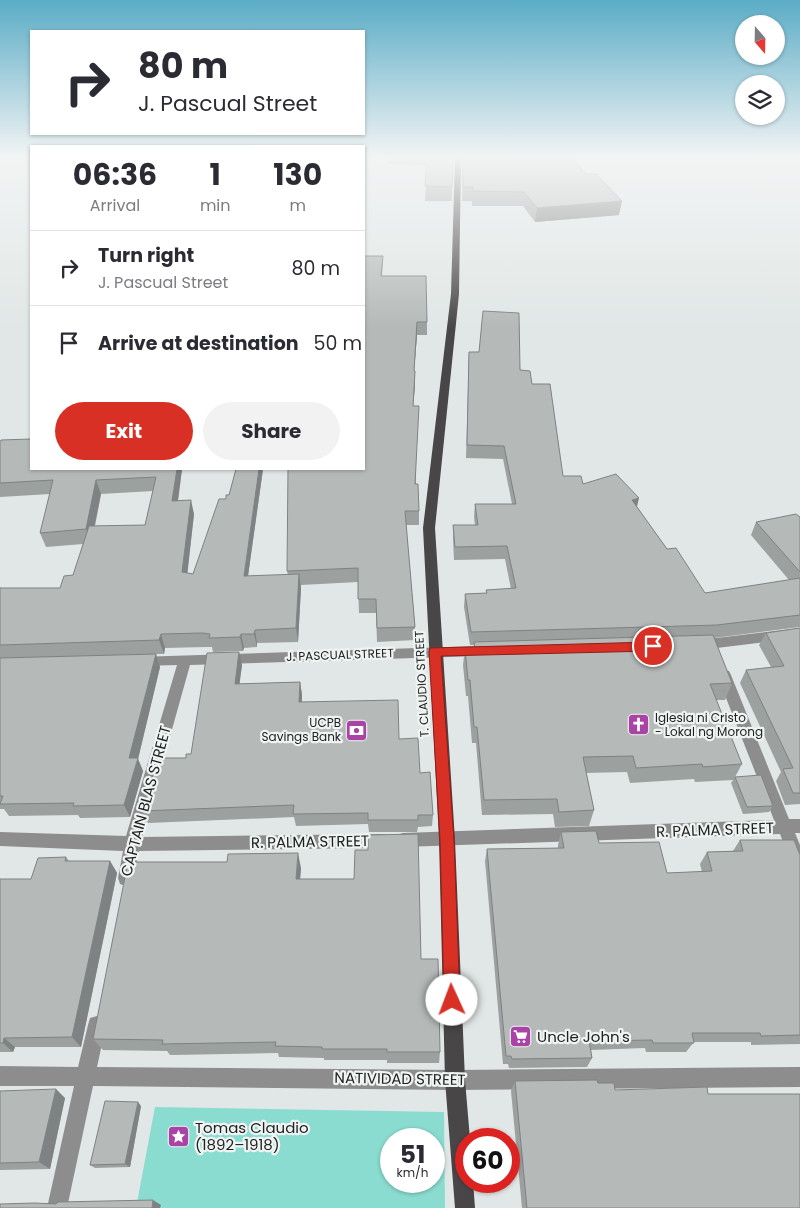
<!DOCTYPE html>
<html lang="en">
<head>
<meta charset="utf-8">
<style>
	body { margin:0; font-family:Poppins,sans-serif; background:#f2f2f3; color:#2b2b33; height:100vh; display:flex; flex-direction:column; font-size:19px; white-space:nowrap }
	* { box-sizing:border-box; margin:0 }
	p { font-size:16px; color:#7c7c81 }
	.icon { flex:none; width:28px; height:28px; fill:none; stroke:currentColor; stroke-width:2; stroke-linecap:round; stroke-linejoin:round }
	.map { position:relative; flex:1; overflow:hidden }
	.details { position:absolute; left:30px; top:145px; width:335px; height:325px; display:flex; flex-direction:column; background:#fff; border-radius:0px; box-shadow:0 1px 4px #0004 }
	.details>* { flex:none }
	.guide { position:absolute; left:30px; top:30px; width:335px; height:105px; border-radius:0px; box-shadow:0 1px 4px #0004; background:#fff; color:#2b2b33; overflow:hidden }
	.needle { width:32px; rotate:160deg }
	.controls { position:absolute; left:735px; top:15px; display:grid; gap:10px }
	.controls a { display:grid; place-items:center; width:50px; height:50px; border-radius:50%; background:#fff; box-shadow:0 1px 4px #0004; font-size:25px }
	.speed { position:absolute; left:380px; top:1128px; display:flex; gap:10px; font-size:25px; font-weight:700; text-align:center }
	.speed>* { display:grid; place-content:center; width:65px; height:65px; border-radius:50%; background:#fff; box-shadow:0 1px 4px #0004; line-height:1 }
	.speed small { font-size:12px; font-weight:400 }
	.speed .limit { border:8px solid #d22; background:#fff; color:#111 }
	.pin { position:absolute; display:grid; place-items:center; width:42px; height:42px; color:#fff; margin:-21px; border:2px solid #fff; border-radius:50%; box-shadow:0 1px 5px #0007 }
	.me { position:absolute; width:55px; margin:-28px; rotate:358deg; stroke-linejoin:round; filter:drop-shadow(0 0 4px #0008) }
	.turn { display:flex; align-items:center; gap:18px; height:105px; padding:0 25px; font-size:22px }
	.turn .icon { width:65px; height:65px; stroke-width:2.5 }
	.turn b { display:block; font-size:35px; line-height:42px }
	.eta { display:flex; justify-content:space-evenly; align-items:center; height:85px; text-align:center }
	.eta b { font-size:30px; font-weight:700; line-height:35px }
	.primary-button { display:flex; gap:10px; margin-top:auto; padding:10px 25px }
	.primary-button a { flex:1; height:58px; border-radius:30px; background:#d93025; color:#fff; font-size:20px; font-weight:700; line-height:58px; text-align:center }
	.primary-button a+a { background:#f2f2f3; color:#2b2b33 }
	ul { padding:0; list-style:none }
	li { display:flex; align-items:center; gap:15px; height:75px; padding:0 25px; border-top:1px solid #e1e1e2 }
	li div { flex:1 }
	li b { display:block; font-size:19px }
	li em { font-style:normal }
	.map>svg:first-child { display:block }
	.green { fill:#8adcd0; fill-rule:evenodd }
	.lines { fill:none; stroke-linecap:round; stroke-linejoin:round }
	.minor { fill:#8e8d8e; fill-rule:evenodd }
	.primary { fill:#494648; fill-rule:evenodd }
	.wall { fill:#9ca09f; fill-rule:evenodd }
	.shaded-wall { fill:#7f8282 }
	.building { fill:#b5bab9; stroke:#7f8282 }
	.route { fill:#d93025; stroke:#8d1f18 }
	.labels { text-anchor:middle; stroke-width:4.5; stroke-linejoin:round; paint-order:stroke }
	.street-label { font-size:12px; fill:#202222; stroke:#eff4f3 }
	.poi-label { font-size:12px; fill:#202222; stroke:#eff4f3; text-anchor:start }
	.near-street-label { font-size:15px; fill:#202222; stroke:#eff4f3 }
	.near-poi-label { font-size:15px; fill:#202222; stroke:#eff4f3; text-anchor:start }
</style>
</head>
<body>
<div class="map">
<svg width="800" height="1208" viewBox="0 0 800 1208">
	<rect width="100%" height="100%" fill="#e1e7e6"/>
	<path class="green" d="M155,1107L444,1112L445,1208H136ZM391,1139H434V1181H391Z"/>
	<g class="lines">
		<g class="minor">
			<path d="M800,628V638L700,650L695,649L693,645L695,641L700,640Z"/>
			<path d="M480,646L485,647L487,651L485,655L480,656L190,665L142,837L383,834L389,836L391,841L389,846L383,848L139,851L132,884L126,886L120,884L118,878L123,851L0,846V832L126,836L177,665L142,666L137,665L135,661L137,657Z"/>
			<path d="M724,670L729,671L731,675L789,819H800V833H795L800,845V873L794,870L780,834L403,847L397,845L395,840L397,835L403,833L774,820L717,675L719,671Z"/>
			<path d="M97,1016L104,1018L106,1025L97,1067L455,1070L800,1067V1087L455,1090L93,1086L67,1208H47L74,1086H0V1066L78,1067L88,1025L90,1018Z"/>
		</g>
		<path class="primary" d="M455,158H461L459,294L435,528L455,840L465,1080L470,1139H466V1181H473L475,1208H455L445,1080L439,840L423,528L451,294Z"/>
	</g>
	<g class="wall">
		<path d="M389,158H453L452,201H425L427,165L389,164Z"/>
		<path d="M463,158H572L619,215L535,222L523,206H472V201H462Z"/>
		<path d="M383,256L382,276L427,322V335H417L414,371H415V385L413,406L416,484L419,511V525H406L415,627V640L377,642L376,613H359L358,582L301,585V588L298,642L257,643V647L244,648L243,651L213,652L212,647H206L165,648L164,654H156L160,667L138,759L143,771L130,817L80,818L78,815L9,816L4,809H0V587L1,588H60L73,575L83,544L46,547L40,533L50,494L0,497V442L31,469H182L178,501L194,514L187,573L193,574L226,499L229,495L236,469H263L248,576L288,575L287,571L364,469ZM153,491L145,525L95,526L101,494Z"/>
		<path d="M469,352L520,370L532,384L563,476L583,484L637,507L667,549L705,593L789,580L751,535L756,522L800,517V627L714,638L732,683L725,700H716L742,764L735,777L773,806L769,812L743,814L731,783L733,780L695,782L694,779L630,783L627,772L586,773L594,810L589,826L555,827L553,814L482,815L476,743H472L468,696H466L463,665L465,648H473L474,645H470L464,607L465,594L486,593V590L511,589L505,559L454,560L453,538V525H475L474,517L475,504H512L503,459L466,458Z"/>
		<path d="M800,628V804L785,805L776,781L781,772L740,683L746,670L771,667L759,645L766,633Z"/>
		<path d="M242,665L239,684L300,682L302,695V702L399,739L420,773L433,815L432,826L418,827L417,832H369L368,824L296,826L294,817L148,823L142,811L186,758L191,754Z"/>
		<path d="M561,832L599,843L667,873L702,872L700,864L707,852L733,851L740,840L800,855V1044L751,1045V1042H694L686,1052H646L645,1048L591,1050L592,1058L587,1067L509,1068L508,1064H503L485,861L487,849L558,848V845Z"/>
		<path d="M66,857L69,861H110L117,873L81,1047H15L13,1052H0V879H31Z"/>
		<path d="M301,868L300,879L421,959L440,1052L439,1063H387V1060H324V1058L279,1057L278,1053L170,1055L167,1051L103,1050L93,1039Z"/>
		<path d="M515,1081L598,1083L615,1090L708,1094L800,1208H522L511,1091Z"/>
		<path d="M0,1091L65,1098L50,1169L0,1170Z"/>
		<path d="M141,1106L130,1167L95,1168L90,1165Z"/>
	</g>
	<g class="shaded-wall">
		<path d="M622,201L619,215L535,222L537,208Z"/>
		<path d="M417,322V335L413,385L414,371Z"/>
		<path d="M415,371V385L412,419L413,406Z"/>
		<path d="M177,469H182L176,515L172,501Z"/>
		<path d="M259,469H263L246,590L244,576Z"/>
		<path d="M96,480L101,494L91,543L86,529Z"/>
		<path d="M639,498L636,511L632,500Z"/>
		<path d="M191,500L194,514L186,586L182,572Z"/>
		<path d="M299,574L301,588L298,642L296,628Z"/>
		<path d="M255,630L257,643V647L254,634Z"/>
		<path d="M161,634L165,648L164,654L159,640Z"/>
		<path d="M241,634L244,648L243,651L240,637Z"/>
		<path d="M239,652L242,665L238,696L235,684Z"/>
		<path d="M156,654L160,667L138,759L143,771L130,817L124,805L129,758Z"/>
		<path d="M300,682L302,695L301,714L299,702Z"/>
		<path d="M298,853L301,868L299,893L296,879Z"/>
		<path d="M110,861L117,873L81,1047L72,1037Z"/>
		<path d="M4,1038L15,1047L13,1052L3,1043Z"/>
		<path d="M56,1089L65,1098L50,1169L39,1162Z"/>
		<path d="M138,1102L141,1106L130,1167L125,1164Z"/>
		<path d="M153,1200L161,1205L160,1208H152Z"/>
	</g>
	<g class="building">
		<path d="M427,158H453L452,187L425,186Z"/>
		<path d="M463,158H572L586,174H596L622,201L537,208L524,192L473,191V187H463Z"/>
		<path d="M364,256H383L381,276H426L427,322H417L414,371H415L413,406H419L415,484H418L419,511H405L415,627L377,628L376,599H358V568L287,571L288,469H364Z"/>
		<path d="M483,311L519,313L520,370L530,371L532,384H550L563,476H581L583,484L616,474L639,498L632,500L667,549L676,548L705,593L800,578V615L717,625L471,632L465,594L487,593L486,590L516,588L507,546L455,547L453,525H478L475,504H516L504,446L467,445L469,352H479Z"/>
		<path d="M31,439V469H177L172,501L191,500L182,572L193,574L219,499H226V495H229L236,469H259L244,576L299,574L296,628L255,630L254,634H241L240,637L209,638L210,634L203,633L161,634L159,640L0,645V588H60L64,576L73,575L89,526L145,525L156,477L96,480L86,529L40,533L53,480L0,483V442L1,440Z"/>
		<path d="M796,514L800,517V572L756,522Z"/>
		<path d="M800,628V793H793L783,769L793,768L746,670L784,666L766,633Z"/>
		<path d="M713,635L732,683L710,684L742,764L703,767L702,764L636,768L633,756L583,757L594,810L559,812L557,799L484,800L477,727H474L470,680H468L465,648H475L474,642Z"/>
		<path d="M239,652L235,684L300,682L299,702L398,700L399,739L418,738L420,773L430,772L433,815H418V820H368V813L293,814L294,805L142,811L158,758H186V754H191L207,653Z"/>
		<path d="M156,654L129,758H138L124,805L73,806L74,803L0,804L3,796H0V658Z"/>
		<path d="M761,775L773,806L747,807L735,777Z"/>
		<path d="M596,831L599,843L659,842L667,873L712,871L707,852L743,851L740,840H794L800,855V1035L761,1036L760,1033H692L694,1043H653L652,1040L589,1041L592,1058L512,1059L511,1056H506L487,849L564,848L561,832Z"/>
		<path d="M418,834L421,959H438L440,1052H387V1049H322V1047L275,1046L276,1042L162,1044L163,1040L93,1039L128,862H227L228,854L298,853L296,879H354L355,850H368V835Z"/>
		<path d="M66,857L65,861H110L72,1037L4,1038L3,1043H0V879H31L38,858Z"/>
		<path d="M597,1080L598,1083H614L615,1090L707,1087L708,1094H800V1208H527L515,1081Z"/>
		<path d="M56,1089L39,1162L0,1163V1091Z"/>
		<path d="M105,1101L138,1102L125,1164L90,1165Z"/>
		<path d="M153,1200L152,1208H0V1204L34,1203L56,1204L58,1202Z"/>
	</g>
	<linearGradient id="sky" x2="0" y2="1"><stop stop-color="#5bacc6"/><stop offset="0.48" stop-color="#f2f4f4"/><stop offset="1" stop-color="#f2f4f4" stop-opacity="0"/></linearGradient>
	<rect width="800" height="327" fill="url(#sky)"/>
	<path class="route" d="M653,642L657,643L659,646L657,650L653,651L441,656L454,840L460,1000L458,1006L452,1008L446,1006L444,1000L440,840L429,652L430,648Z"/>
	<defs>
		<symbol id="church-square" viewBox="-11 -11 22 22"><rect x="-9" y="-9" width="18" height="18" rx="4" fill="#aa43a6" stroke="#eff4f3"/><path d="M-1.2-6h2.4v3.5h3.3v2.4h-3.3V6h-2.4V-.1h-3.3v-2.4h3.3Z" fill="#fff"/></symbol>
		<symbol id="bank-square" viewBox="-11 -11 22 22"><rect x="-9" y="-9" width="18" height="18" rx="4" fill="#aa43a6" stroke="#eff4f3"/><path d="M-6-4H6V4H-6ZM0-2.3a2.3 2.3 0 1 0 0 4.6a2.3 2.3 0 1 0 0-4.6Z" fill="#fff"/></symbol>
		<symbol id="supermarket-square" viewBox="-11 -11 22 22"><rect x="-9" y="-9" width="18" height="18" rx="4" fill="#aa43a6" stroke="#eff4f3"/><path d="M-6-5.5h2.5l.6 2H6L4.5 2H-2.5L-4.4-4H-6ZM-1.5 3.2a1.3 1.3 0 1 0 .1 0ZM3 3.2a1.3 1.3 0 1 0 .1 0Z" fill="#fff"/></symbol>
		<symbol id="sight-square" viewBox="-11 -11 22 22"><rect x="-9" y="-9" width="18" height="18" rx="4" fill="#aa43a6" stroke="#eff4f3"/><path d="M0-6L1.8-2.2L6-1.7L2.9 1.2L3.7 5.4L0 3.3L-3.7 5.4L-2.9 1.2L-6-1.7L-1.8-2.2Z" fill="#fff"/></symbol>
	</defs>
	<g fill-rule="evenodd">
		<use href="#church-square" x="626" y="712" width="25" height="25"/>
		<use href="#bank-square" x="344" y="718" width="25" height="25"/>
		<use href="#supermarket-square" x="508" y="1024" width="25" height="25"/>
		<use href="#sight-square" x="166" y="1124" width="25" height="25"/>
	</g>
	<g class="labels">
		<g class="street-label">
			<text transform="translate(340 655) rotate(-2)" y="4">J. PASCUAL STREET</text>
			<text transform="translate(422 684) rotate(-93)" y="4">T. CLAUDIO STREET</text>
		</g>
		<g class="poi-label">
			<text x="655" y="722">Iglesia ni Cristo<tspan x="655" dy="14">- Lokal ng Morong</tspan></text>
			<text x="341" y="727" text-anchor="end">UCPB<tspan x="341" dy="14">Savings Bank</tspan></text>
		</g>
		<g class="near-street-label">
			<text transform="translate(146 801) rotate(-75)" y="5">CAPTAIN BLAS STREET</text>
			<text transform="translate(715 830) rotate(-2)" y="5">R. PALMA STREET</text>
			<text transform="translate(310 842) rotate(-1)" y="5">R. PALMA STREET</text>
			<text transform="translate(400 1079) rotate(1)" y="5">NATIVIDAD STREET</text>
		</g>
		<g class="near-poi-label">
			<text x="537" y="1042">Uncle John's</text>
			<text x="195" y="1133">Tomas Claudio<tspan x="195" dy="17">(1892–1918)</tspan></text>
		</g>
	</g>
</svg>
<div class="controls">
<a><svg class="needle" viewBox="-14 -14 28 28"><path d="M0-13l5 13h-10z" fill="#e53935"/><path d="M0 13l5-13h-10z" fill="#7c7c81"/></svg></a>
<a><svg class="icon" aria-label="layers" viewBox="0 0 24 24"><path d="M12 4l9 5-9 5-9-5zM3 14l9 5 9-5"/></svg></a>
</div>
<div class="speed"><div>51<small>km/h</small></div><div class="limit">60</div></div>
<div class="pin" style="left:653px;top:646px;background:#d93025"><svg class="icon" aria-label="arrive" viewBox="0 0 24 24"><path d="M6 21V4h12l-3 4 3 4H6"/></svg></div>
<svg class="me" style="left:452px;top:1000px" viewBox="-20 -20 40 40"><circle r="19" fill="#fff"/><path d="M0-13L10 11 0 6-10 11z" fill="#d93025"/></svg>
<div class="guide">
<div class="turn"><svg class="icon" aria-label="right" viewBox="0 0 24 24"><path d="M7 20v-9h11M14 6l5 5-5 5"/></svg><div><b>80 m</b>J. Pascual Street</div></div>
</div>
<section class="details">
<div class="eta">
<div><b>06:36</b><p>Arrival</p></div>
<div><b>1</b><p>min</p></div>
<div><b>130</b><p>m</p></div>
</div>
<ul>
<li><svg class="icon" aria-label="right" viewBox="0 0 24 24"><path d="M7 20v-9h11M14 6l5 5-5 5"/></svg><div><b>Turn right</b><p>J. Pascual Street</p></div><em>80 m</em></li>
<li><svg class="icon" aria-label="arrive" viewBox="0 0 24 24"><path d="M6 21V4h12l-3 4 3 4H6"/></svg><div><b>Arrive at destination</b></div><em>50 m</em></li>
</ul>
<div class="primary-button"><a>Exit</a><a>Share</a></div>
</section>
</div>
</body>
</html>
